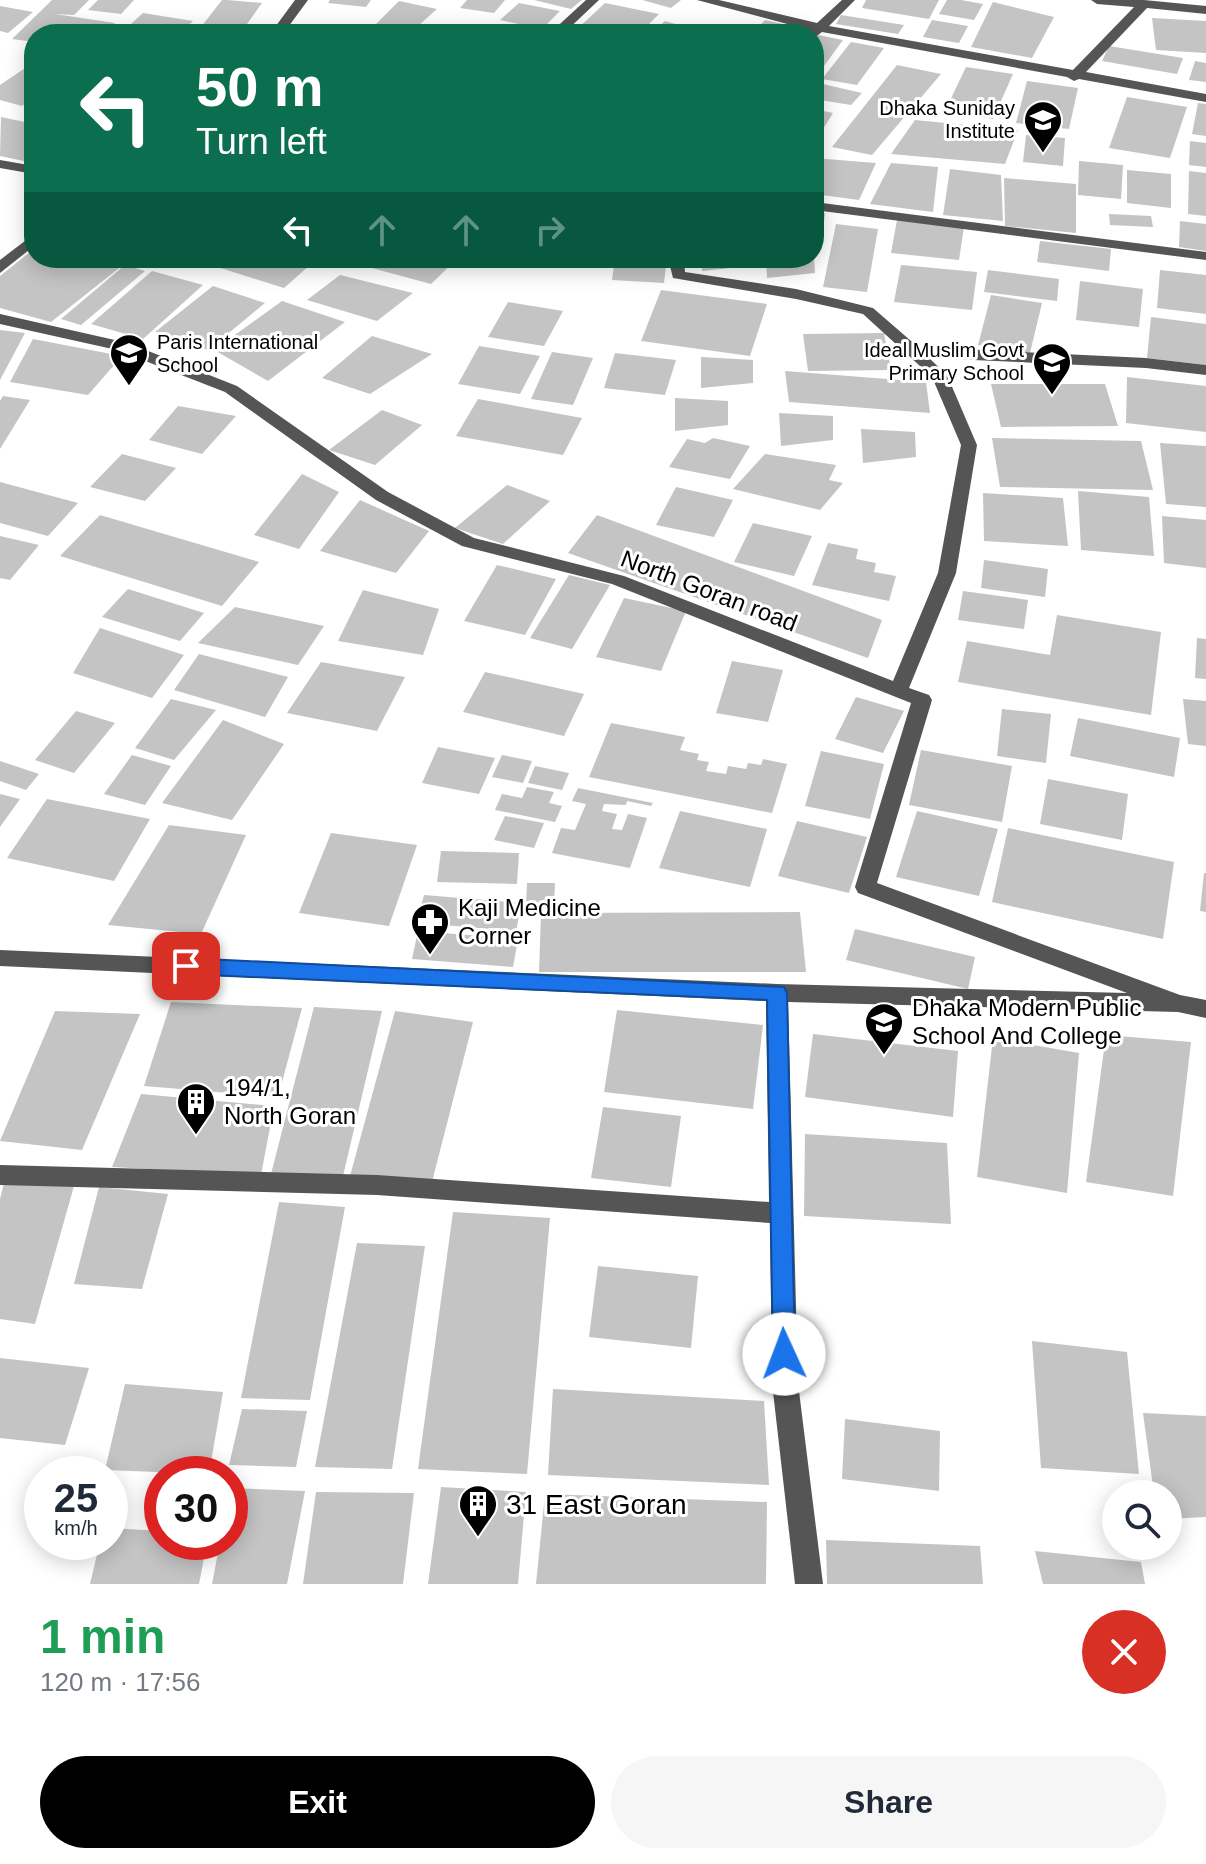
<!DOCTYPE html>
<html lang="en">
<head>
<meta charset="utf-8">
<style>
	body { margin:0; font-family:Helvetica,sans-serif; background:#f6f6f7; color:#1f2937; height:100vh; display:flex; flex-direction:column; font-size:30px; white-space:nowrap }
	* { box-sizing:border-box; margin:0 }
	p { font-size:26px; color:#747a83 }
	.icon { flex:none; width:44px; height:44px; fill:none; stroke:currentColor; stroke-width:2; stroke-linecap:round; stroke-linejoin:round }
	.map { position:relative; height:1584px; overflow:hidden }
	.sheet { display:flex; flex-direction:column; background:#fff; flex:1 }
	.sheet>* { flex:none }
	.top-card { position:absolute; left:24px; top:24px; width:800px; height:244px; border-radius:32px; box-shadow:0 4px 20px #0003; background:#0b6e4f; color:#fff; overflow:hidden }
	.tools { position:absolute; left:1102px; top:1480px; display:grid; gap:16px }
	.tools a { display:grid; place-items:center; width:80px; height:80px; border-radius:50%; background:#fff; box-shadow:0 4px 20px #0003; font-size:40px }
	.speed { position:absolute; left:24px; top:1456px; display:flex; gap:16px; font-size:40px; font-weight:700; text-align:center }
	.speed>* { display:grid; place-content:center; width:104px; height:104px; border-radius:50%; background:#fff; box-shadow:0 4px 20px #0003; line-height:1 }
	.speed small { font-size:20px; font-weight:400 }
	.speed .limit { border:12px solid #d22; background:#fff; color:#111 }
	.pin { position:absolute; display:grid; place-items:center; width:68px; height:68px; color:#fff; margin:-34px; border-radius:16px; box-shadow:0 4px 12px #0006 }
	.me { position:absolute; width:88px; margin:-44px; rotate:358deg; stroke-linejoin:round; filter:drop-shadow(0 0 6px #0008) }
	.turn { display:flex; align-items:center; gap:28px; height:168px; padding:0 40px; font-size:36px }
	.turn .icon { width:104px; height:104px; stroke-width:2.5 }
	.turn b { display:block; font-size:56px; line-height:68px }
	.lanes { display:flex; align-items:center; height:76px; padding:0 40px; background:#0003; justify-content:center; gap:40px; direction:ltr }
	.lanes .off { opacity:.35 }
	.round { display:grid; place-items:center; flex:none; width:84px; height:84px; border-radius:42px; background:#f6f6f7 }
	.head { display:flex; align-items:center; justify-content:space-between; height:136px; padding:0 40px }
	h1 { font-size:48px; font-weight:700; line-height:60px; color:#1e9e55 }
	.button { display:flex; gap:16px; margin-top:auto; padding:16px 40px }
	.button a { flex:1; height:92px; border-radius:48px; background:#000; color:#fff; font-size:32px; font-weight:700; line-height:92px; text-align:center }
	.button a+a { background:#f6f6f7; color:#1f2937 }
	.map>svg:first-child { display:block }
	.building { fill:#c4c4c4 }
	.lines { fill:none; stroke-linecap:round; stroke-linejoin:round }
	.minor { fill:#555; fill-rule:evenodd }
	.route { fill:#1a73e8; stroke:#114b97; stroke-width:2 }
	.labels { text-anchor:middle; stroke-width:6; stroke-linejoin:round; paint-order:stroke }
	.far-poi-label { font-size:20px; fill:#000; stroke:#fff; text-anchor:end }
	.street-label { font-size:24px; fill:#000; stroke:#fff }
	.poi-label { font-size:24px; fill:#000; stroke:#fff; text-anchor:start }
	.near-poi-label { font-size:28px; fill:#000; stroke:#fff; text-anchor:start }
</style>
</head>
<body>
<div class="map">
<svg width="1206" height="1584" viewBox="0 0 1206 1584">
	<rect width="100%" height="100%" fill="#fff"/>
	<g class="building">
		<path d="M52,0H89L74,15L55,14L115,23L104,34H34V42L12,39Z"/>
		<path d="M98,0H134L121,14L88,10Z"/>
		<path d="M222,0H227L262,3L242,31L201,27Z"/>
		<path d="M330,0H371L366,7L328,3Z"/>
		<path d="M467,0H505L494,13L460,8Z"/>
		<path d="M534,0H582L571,9Z"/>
		<path d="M642,0H681L671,8Z"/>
		<path d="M866,0H939L929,19L862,8Z"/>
		<path d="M947,0H961L983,4L974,20L939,14Z"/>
		<path d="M399,1L437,9L409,34L369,31Z"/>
		<path d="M993,2L1054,17L1032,58L971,47Z"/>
		<path d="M519,3L560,11L542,29L500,20Z"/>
		<path d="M605,3L659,14L639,34L575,31Z"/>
		<path d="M0,6L33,12L8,33L0,31Z"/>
		<path d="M143,13L193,21L179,34H120Z"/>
		<path d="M841,15L904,25L898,34L836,24Z"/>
		<path d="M1152,18L1206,21V53L1156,50Z"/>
		<path d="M765,20L805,29L800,34H752Z"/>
		<path d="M932,20L968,26L959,43L923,37Z"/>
		<path d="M665,21L707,33V34H651Z"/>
		<path d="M501,27L530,32V34H495Z"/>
		<path d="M818,35L843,40L816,77L814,38Z"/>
		<path d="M851,42L884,48L857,85L822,79Z"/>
		<path d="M1109,46L1183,58L1177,74L1102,61Z"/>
		<path d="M1195,61L1206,63V82L1189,80Z"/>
		<path d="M34,62V97L22,106L0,100V85Z"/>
		<path d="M897,65L941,74L872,155L832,147Z"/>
		<path d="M966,67L1013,74L993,119L945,111Z"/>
		<path d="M1027,81L1078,88L1069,129L1016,123Z"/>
		<path d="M814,82L862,93L851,105L814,99Z"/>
		<path d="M1127,97L1187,107L1170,158L1109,148Z"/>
		<path d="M1198,103L1206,104V136L1192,134Z"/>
		<path d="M814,109L833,113L823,129L814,127Z"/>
		<path d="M1,117L34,124V152L24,161L0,156Z"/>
		<path d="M915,120L1018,130L1005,164L891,154Z"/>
		<path d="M1026,135L1065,138L1063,166L1023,162Z"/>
		<path d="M1190,141L1206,143V167L1189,165Z"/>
		<path d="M814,158L876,163L859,200L814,194Z"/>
		<path d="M1079,161L1123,165L1121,199L1078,195Z"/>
		<path d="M891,163L938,167L933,212L870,204Z"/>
		<path d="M950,169L1001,175L1003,221L943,215Z"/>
		<path d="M1127,170L1171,174V208L1127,203Z"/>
		<path d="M1189,171L1206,173V216L1188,214Z"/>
		<path d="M1004,178L1076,184V233L1005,226Z"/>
		<path d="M814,212L825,213L822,238L814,237Z"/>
		<path d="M1109,214L1151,216L1153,227L1110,225Z"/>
		<path d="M897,220L964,227L959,260L891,253Z"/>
		<path d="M1180,221L1206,224V251L1179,247Z"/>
		<path d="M836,224L878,229L867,292L823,287Z"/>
		<path d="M1040,241L1111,249L1109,271L1037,262Z"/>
		<path d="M34,249V258H101L123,265L51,322L0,308V276Z"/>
		<path d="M219,258H318L284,288L211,265Z"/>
		<path d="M366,258H458L431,284L357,264Z"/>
		<path d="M532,258H580L576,266Z"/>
		<path d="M615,258H667L664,283L612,280Z"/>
		<path d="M702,258H750V266L702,271Z"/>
		<path d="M766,258H814L815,273L767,278Z"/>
		<path d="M125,265L145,271L81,325L61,319Z"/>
		<path d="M901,265L977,272L972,310L894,302Z"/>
		<path d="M988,270L1059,279L1057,301L984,292Z"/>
		<path d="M1160,270L1206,275V314L1157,308Z"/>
		<path d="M152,271L203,285L143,339L91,324Z"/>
		<path d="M340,275L413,293L377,321L307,300Z"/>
		<path d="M1080,281L1143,289L1139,327L1076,320Z"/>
		<path d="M213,286L265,303L208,350L155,332Z"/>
		<path d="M661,290L767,304L750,356L641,341Z"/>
		<path d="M991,295L1042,303L1030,353L978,345Z"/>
		<path d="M282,301L345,322L268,381L214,350Z"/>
		<path d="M508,302L563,311L544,346L488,337Z"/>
		<path d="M1151,317L1206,324V365L1147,358Z"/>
		<path d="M0,330L25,333L0,380Z"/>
		<path d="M884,333L891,370L808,371L803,334Z"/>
		<path d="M372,336L432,354L370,394L322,378Z"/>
		<path d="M33,339L122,356L88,395L10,382Z"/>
		<path d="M479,346L540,356L520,394L458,384Z"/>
		<path d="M552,352L593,358L573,405L531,399Z"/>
		<path d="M615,353L676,360L665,395L604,388Z"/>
		<path d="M701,357L753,360V383L701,388Z"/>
		<path d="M785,371L926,382L930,413L789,402Z"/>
		<path d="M1127,377L1206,386V432L1126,423Z"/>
		<path d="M991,384H1105L1118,426L1001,427Z"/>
		<path d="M3,396L30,400L0,449V401Z"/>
		<path d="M675,398L728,401V425L675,431Z"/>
		<path d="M478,399L582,418L563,455L456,436Z"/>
		<path d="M178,406L236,416L202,454L149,440Z"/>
		<path d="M382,410L422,425L375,465L329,450Z"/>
		<path d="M779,413L833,416V440L781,446Z"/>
		<path d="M861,429L915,432L916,457L863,463Z"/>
		<path d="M713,438L750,446L730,479L669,467L687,439L705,443Z"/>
		<path d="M992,438L1141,441L1153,490L1000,487Z"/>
		<path d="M1160,443L1206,446V507L1166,504Z"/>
		<path d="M122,454L176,468L145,501L90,487Z"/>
		<path d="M765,454L836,465L829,480L843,483L820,510L733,489Z"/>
		<path d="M302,474L339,492L299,549L254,535Z"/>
		<path d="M0,482L78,503L48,536L0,523Z"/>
		<path d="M507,485L550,501L503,544L455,528Z"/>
		<path d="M676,487L733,500L714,537L656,525Z"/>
		<path d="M1078,491L1149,497L1154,556L1081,550Z"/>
		<path d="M983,493L1063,498L1068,546L984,541Z"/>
		<path d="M360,500L429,531L396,573L320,551Z"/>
		<path d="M100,515L259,562L222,606L60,556Z"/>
		<path d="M597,515L882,620L868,658L568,553Z"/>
		<path d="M1162,516L1206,520V568L1164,563Z"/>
		<path d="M753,523L812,536L794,576L734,562Z"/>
		<path d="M0,536L39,545L10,580L0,578Z"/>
		<path d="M828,543L858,549L856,559L876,563L874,572L896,576L889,601L812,585Z"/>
		<path d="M984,560L1048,569L1045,597L981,588Z"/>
		<path d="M497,565L556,579L525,635L464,621Z"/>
		<path d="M569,575L610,585L572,649L530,638Z"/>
		<path d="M128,589L204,613L180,641L102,617Z"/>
		<path d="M363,590L439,609L423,655L338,641Z"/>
		<path d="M963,591L1028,600L1024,629L958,620Z"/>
		<path d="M624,598L686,611L661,671L596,657Z"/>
		<path d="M235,607L324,626L298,665L198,643Z"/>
		<path d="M1057,615L1161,632L1151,715L958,682L967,641L1050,655Z"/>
		<path d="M100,628L184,655L152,698L73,673Z"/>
		<path d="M1197,638L1206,639V679L1195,678Z"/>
		<path d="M199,654L288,677L265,717L174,690Z"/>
		<path d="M732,661L783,670L768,722L716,713Z"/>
		<path d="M321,662L405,677L377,731L287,713Z"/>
		<path d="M485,672L584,694L564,736L463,712Z"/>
		<path d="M856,697L904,711L883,753L835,739Z"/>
		<path d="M171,699L216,710L174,760L135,748Z"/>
		<path d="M1183,699L1206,701V746L1188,744Z"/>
		<path d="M1002,709L1051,714L1046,763L997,756Z"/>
		<path d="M76,711L115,723L74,773L35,760Z"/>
		<path d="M1078,718L1180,738L1174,777L1070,756Z"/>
		<path d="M223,720L284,744L232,820L162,803Z"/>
		<path d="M611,723L685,737L680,750L699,754L697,760L709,762L706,771L726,774L728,766L746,769L748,763L761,765L763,759L787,764L772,813L589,777Z"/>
		<path d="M438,747L495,758L479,794L422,783Z"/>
		<path d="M921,750L1012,766L1002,822L909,805Z"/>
		<path d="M821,751L884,764L870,819L805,806Z"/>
		<path d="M132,755L171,766L145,805L104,794Z"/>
		<path d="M502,755L532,761L523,783L492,777Z"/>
		<path d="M0,761L39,774L26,790L0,781Z"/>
		<path d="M535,766L569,773L562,790L528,783Z"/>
		<path d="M1048,779L1128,794L1122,840L1040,824Z"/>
		<path d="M527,787L554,792L549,803L562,806L555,822L495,810L502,794L522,798Z"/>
		<path d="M578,788L653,803L651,806L627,801L626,805L604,804L602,811L617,814L612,829L622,830L628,814L647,818L630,868L552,853L561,828L575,830L586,804L572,801Z"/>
		<path d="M0,794L20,799L0,827Z"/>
		<path d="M47,799L150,819L114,881L7,858Z"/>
		<path d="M680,811L767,829L750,887L659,868Z"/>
		<path d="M917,811L998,829L979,896L896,877Z"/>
		<path d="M505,816L544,823L534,848L494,840Z"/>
		<path d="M797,821L867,837L849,893L778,876Z"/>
		<path d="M169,825L246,835L201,934L108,925Z"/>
		<path d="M1008,828L1174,862L1163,939L992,902Z"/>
		<path d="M331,833L417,845L389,926L299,913Z"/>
		<path d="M441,851L519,853L517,884L437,882Z"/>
		<path d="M1204,873H1206V912L1200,911Z"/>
		<path d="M527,883H555L554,905H526Z"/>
		<path d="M424,895L522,903L516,931L417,923Z"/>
		<path d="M800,912L806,972H539L541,913Z"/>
		<path d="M855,929L975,957L968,989L846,960Z"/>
		<path d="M418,931L518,939L513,967L412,959Z"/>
		<path d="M171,1002L302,1008L278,1097L144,1086Z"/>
		<path d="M314,1007L382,1011L343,1176L271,1174Z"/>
		<path d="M617,1010L763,1025L753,1109L604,1092Z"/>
		<path d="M55,1011L140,1014L82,1150L0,1141Z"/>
		<path d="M395,1011L473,1022L432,1182L350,1176Z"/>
		<path d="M813,1034L958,1051L953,1117L805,1097Z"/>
		<path d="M1106,1035L1191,1042L1173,1196L1086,1182Z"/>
		<path d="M993,1038L1079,1053L1067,1193L977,1177Z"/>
		<path d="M141,1094L274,1106L261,1175L112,1167Z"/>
		<path d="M603,1107L681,1116L671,1187L591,1178Z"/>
		<path d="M805,1134L947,1143L951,1224L804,1216Z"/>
		<path d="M5,1179L74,1186L35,1324L0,1319V1199Z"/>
		<path d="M99,1187L168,1194L142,1289L74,1284Z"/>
		<path d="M279,1202L345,1207L310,1400L241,1398Z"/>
		<path d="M453,1212L550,1218L527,1474L418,1469Z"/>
		<path d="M357,1243L425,1246L392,1469L315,1467Z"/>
		<path d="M598,1266L698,1276L691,1348L589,1337Z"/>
		<path d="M1032,1341L1127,1352L1139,1474L1041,1468Z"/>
		<path d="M0,1358L89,1368L65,1445L0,1438Z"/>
		<path d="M125,1384L223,1392L209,1474L105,1470Z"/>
		<path d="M553,1389L764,1401L769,1485L548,1475Z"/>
		<path d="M242,1409L307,1411L296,1467L229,1465Z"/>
		<path d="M1143,1413L1206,1416V1517L1168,1519V1494H1154Z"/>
		<path d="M845,1419L940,1431L939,1491L842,1479Z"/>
		<path d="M441,1487L526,1492L518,1584H428Z"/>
		<path d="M230,1488L305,1491L287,1584H212L220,1542H230Z"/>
		<path d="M316,1492L414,1493L403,1584H303Z"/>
		<path d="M545,1494L767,1502L766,1584H536Z"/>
		<path d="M110,1528L162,1531V1542H207L199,1584H90L100,1542H110Z"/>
		<path d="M826,1540L980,1546L983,1584H827Z"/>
		<path d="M1035,1551L1141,1562L1145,1584H1043Z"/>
	</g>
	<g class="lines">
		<g class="minor">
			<path d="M295,0H308L283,34H270Z"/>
			<path d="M586,0H599L563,34H549Z"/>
			<path d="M697,0H719L817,23L842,0H855L829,26L1073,70L1134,7L1097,4L1091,0H1144L1206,6V14L1147,8L1086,72L1206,94V102L1079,79L1074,81L1067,77L822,32L814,38V34H807L810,30Z"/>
			<path d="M0,160L34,166V174L0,168Z"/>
			<path d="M814,202L1206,252V260L814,210Z"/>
			<path d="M34,234V246L0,273V260Z"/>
			<path d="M668,258H684L685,272L796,289L873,308L918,347L1146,358L1206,365V375L1146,368L929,358L947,375L977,445L956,573L909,688L929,695L932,700L877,883L1180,995L1206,1000V1018L1178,1012L788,1002L798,1383L823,1584H795L772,1383L770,1223L377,1195L0,1185V1165L377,1175L769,1202L766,1001L0,966V950L777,984L1127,993L858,893L855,887L911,703L612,584L462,546L376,500L225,392L117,350L0,324V314L128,343L237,386L388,492L474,538L624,576L893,681L938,573L961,445L932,377L863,314L796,299L673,278Z"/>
		</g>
	</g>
	<path class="route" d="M186,958L784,987L787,993L795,1354L792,1362L784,1365L776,1362L773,1354L767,1000L186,974L179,971L177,966L179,961Z"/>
	<defs>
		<symbol id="school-pin" viewBox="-11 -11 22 30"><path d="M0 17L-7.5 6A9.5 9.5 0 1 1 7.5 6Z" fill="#000" stroke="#fff"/><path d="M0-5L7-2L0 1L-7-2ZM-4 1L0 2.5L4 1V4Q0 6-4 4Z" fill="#fff"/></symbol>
		<symbol id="pharmacy-pin" viewBox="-11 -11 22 30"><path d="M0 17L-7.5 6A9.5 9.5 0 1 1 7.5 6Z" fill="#000" stroke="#fff"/><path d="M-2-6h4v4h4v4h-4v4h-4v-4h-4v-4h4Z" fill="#fff"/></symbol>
		<symbol id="building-pin" viewBox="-11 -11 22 30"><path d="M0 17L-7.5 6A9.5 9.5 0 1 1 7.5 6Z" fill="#000" stroke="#fff"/><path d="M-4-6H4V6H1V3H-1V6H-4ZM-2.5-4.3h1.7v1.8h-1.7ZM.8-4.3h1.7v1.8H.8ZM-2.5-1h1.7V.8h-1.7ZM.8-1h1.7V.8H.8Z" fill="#fff"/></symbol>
	</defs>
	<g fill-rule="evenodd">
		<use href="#school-pin" x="1021" y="98" width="44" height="60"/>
		<use href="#school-pin" x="107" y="331" width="44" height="60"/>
		<use href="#school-pin" x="1030" y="340" width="44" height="60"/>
		<use href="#pharmacy-pin" x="408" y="900" width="44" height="60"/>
		<use href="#school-pin" x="862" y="1000" width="44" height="60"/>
		<use href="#building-pin" x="174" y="1080" width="44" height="60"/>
		<use href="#building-pin" x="456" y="1482" width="44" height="60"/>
	</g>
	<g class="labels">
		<g class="far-poi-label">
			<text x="1015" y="115">Dhaka Suniday<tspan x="1015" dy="23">Institute</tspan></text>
			<text x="157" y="349" text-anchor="start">Paris International<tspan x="157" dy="23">School</tspan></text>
			<text x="1024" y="357">Ideal Muslim Govt<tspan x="1024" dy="23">Primary School</tspan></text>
		</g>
		<g class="street-label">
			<text transform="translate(709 591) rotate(21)" y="8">North Goran road</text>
		</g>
		<g class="poi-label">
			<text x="458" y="916">Kaji Medicine<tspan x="458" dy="28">Corner</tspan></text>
			<text x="912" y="1016">Dhaka Modern Public<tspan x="912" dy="28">School And College</tspan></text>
			<text x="224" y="1096">194/1,<tspan x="224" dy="28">North Goran</tspan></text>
		</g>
		<g class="near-poi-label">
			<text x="506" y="1514">31 East Goran</text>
		</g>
	</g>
</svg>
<div class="tools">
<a><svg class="icon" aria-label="search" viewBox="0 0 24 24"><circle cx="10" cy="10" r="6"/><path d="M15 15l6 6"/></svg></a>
</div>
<div class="speed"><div>25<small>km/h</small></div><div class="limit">30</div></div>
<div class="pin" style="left:186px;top:966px;background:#d93025"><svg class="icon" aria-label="arrive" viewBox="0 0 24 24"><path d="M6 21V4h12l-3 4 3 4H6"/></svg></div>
<svg class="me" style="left:784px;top:1354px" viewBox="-20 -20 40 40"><circle r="19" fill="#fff"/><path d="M0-13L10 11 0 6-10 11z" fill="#1a73e8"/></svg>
<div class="top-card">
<div class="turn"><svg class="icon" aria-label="left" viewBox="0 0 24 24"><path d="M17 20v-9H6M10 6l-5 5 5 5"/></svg><div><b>50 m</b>Turn left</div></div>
<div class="lanes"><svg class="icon" aria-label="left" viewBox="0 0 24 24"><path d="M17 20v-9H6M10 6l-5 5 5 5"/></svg><svg class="icon off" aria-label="ahead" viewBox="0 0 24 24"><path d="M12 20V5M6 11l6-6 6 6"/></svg><svg class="icon off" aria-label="ahead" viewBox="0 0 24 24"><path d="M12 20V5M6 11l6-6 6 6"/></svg><svg class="icon off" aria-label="right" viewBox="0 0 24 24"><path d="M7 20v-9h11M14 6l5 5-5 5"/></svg></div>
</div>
</div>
<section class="sheet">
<div class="head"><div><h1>1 min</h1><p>120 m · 17:56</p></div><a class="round" style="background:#d93025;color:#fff"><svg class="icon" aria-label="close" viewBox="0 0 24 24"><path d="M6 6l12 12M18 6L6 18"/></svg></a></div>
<div class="button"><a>Exit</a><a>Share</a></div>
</section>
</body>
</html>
